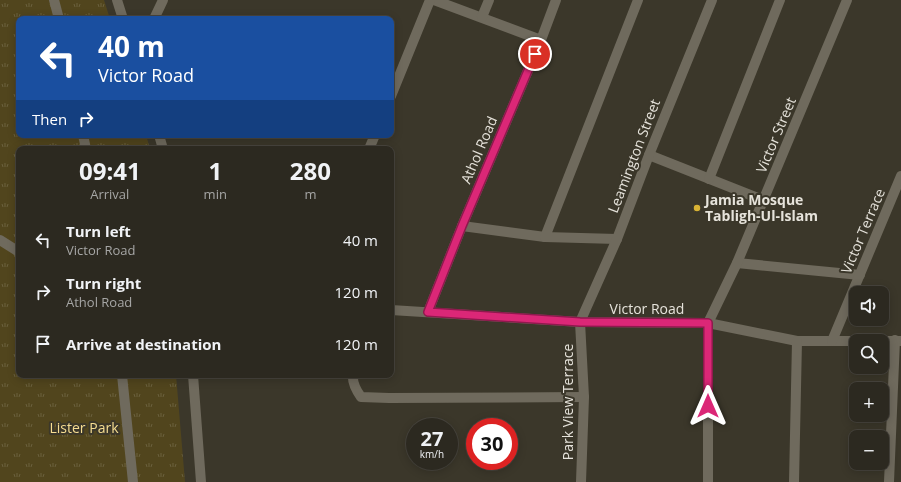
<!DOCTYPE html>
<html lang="en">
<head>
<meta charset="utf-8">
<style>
	body { margin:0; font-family:"Open Sans",sans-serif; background:#343129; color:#f1f3f6; height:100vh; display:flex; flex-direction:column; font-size:15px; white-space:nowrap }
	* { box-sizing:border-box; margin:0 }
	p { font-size:13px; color:#a6a6a5 }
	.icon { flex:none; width:22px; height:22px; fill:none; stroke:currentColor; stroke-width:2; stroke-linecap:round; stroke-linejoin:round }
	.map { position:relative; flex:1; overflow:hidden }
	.side { position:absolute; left:16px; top:146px; width:378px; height:232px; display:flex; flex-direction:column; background:#2c2920; border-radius:8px; box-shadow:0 2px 10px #0003,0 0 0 1px #48453e }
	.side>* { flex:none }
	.hud { position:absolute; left:16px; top:16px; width:378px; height:122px; border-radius:8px; box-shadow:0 2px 10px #0003,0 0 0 1px #48453e; background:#1a4fa0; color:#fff; overflow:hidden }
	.fabs { position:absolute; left:849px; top:286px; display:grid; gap:8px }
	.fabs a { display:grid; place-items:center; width:40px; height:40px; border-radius:8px; background:#2c2920; box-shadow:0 2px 10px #0003,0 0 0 1px #48453e; font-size:20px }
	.speed { position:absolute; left:406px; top:418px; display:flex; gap:8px; font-size:20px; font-weight:700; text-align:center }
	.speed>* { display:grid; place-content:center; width:52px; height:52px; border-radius:50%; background:#2c2920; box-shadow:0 2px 10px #0003,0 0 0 1px #48453e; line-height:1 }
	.speed small { font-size:10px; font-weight:400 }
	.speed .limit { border:6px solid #d22; background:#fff; color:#111 }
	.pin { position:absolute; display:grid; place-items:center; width:34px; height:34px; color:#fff; margin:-17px; border:2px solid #fff; border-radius:50%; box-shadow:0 1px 4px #0007 }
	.me { position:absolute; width:44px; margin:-22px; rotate:0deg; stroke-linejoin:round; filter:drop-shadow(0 0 3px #0008) }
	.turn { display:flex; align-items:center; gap:14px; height:84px; padding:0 16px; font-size:18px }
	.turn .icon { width:52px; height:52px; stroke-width:2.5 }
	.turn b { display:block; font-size:28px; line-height:34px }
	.then { display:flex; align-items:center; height:38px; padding:0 16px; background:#0003; gap:8px; font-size:15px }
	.eta { display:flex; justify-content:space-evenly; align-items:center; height:68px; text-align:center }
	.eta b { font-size:24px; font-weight:700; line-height:28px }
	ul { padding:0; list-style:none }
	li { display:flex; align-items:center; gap:12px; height:52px; padding:0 16px }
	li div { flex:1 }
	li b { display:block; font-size:15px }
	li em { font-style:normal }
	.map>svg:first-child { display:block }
	.park { fill:url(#park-tufts) }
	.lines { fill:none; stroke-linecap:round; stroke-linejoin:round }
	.minor { stroke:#6f6a5d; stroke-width:10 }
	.route-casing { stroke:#8e194d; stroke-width:10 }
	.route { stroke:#db2777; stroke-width:7 }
	.poi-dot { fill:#d9b334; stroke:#3b372a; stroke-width:1.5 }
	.labels { text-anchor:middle; stroke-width:4; stroke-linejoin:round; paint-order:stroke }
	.street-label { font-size:14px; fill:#e6e3db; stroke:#3b372a }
	.poi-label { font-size:14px; font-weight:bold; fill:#e6e3db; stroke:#3b372a; text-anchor:start }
	.park-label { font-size:14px; fill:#f6dd91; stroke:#3b372a }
</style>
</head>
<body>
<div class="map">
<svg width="901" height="482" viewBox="0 0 901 482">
	<defs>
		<pattern id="park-tufts" width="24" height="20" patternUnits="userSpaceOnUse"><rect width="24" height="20" fill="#51451d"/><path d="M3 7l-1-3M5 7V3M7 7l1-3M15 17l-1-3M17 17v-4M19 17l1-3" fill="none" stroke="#6a603d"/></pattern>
	</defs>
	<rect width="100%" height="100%" fill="#3b372a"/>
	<path class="park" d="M0,0H104L110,19H19V135H146L150,149H19V375H176L185,482H0Z"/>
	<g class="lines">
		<g class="minor">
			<path d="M54,0L59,19"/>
			<path d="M117,0L123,19"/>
			<path d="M434,0L541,40"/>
			<path d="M482,17L489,0"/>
			<path d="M154,19L163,0"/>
			<path d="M391,96L430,0"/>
			<path d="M83,135L86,149"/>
			<path d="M159,135L163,149"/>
			<path d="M369,149L375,135"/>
			<path d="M649,155L763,200"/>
			<path d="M709,179L780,0"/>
			<path d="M462,226L545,237"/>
			<path d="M617,239L545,237L638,0"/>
			<path d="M0,240L19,252"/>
			<path d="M737,263L860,275"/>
			<path d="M391,310L580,322L708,323L797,341H901"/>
			<path d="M428,312L462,226L541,40L556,0"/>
			<path d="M832,341L901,176"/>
			<path d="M122,375L133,482"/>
			<path d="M193,375L201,482"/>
			<path d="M353,375C352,383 356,390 361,397L389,398L584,397"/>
			<path d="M581,482L584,397L580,322L617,239L649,155L712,0"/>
			<path d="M708,482V323L737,263L847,0"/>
			<path d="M794,482L797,341"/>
			<path d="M889,482L895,340"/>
		</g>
	</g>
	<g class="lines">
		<defs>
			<path id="route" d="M535,54L462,226L428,312L580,322L708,323V406"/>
		</defs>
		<use href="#route" class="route-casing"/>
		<use href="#route" class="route"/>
	</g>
	<circle class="poi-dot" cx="697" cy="208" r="4"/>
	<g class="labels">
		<g class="street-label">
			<text transform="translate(776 135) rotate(-67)" y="5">Victor Street</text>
			<text transform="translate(479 150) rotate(-67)" y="5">Athol Road</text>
			<text transform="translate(634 156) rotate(-69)" y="5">Leamington Street</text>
			<text transform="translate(863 231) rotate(-67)" y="5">Victor Terrace</text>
			<text x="647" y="314">Victor Road</text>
			<text transform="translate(568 402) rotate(-90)" y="5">Park View Terrace</text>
		</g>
		<g class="poi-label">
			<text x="705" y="205">Jamia Mosque<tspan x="705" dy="16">Tabligh-Ul-Islam</tspan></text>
		</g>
		<g class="park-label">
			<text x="84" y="433">Lister Park</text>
		</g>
	</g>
</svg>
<div class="fabs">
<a><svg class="icon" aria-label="sound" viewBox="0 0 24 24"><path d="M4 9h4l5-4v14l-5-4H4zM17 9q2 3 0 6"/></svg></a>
<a><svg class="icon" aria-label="search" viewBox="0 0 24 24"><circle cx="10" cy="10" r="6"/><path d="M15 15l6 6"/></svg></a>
<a>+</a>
<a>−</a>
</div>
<div class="speed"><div>27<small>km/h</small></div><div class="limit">30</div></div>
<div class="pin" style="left:535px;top:54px;background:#d93025"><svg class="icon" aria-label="arrive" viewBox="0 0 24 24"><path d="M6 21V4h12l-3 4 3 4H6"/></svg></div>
<svg class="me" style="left:708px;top:406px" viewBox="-20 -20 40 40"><path d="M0-17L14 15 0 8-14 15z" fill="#db2777" stroke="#fff" stroke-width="4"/></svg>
<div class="hud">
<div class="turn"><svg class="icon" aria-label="left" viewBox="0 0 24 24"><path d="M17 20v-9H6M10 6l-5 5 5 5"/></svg><div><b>40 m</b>Victor Road</div></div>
<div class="then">Then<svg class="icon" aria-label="right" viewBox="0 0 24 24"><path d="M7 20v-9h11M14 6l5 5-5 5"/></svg></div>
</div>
<section class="side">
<div class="eta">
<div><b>09:41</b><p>Arrival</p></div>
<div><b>1</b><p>min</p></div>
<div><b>280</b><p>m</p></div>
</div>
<ul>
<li><svg class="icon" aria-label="left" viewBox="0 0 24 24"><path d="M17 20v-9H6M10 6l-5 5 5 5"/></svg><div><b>Turn left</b><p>Victor Road</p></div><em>40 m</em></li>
<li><svg class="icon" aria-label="right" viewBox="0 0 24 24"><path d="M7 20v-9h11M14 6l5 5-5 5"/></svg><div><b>Turn right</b><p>Athol Road</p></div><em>120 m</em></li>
<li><svg class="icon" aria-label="arrive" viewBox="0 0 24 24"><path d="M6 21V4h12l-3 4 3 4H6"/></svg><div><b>Arrive at destination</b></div><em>120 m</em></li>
</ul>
</section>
</div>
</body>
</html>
